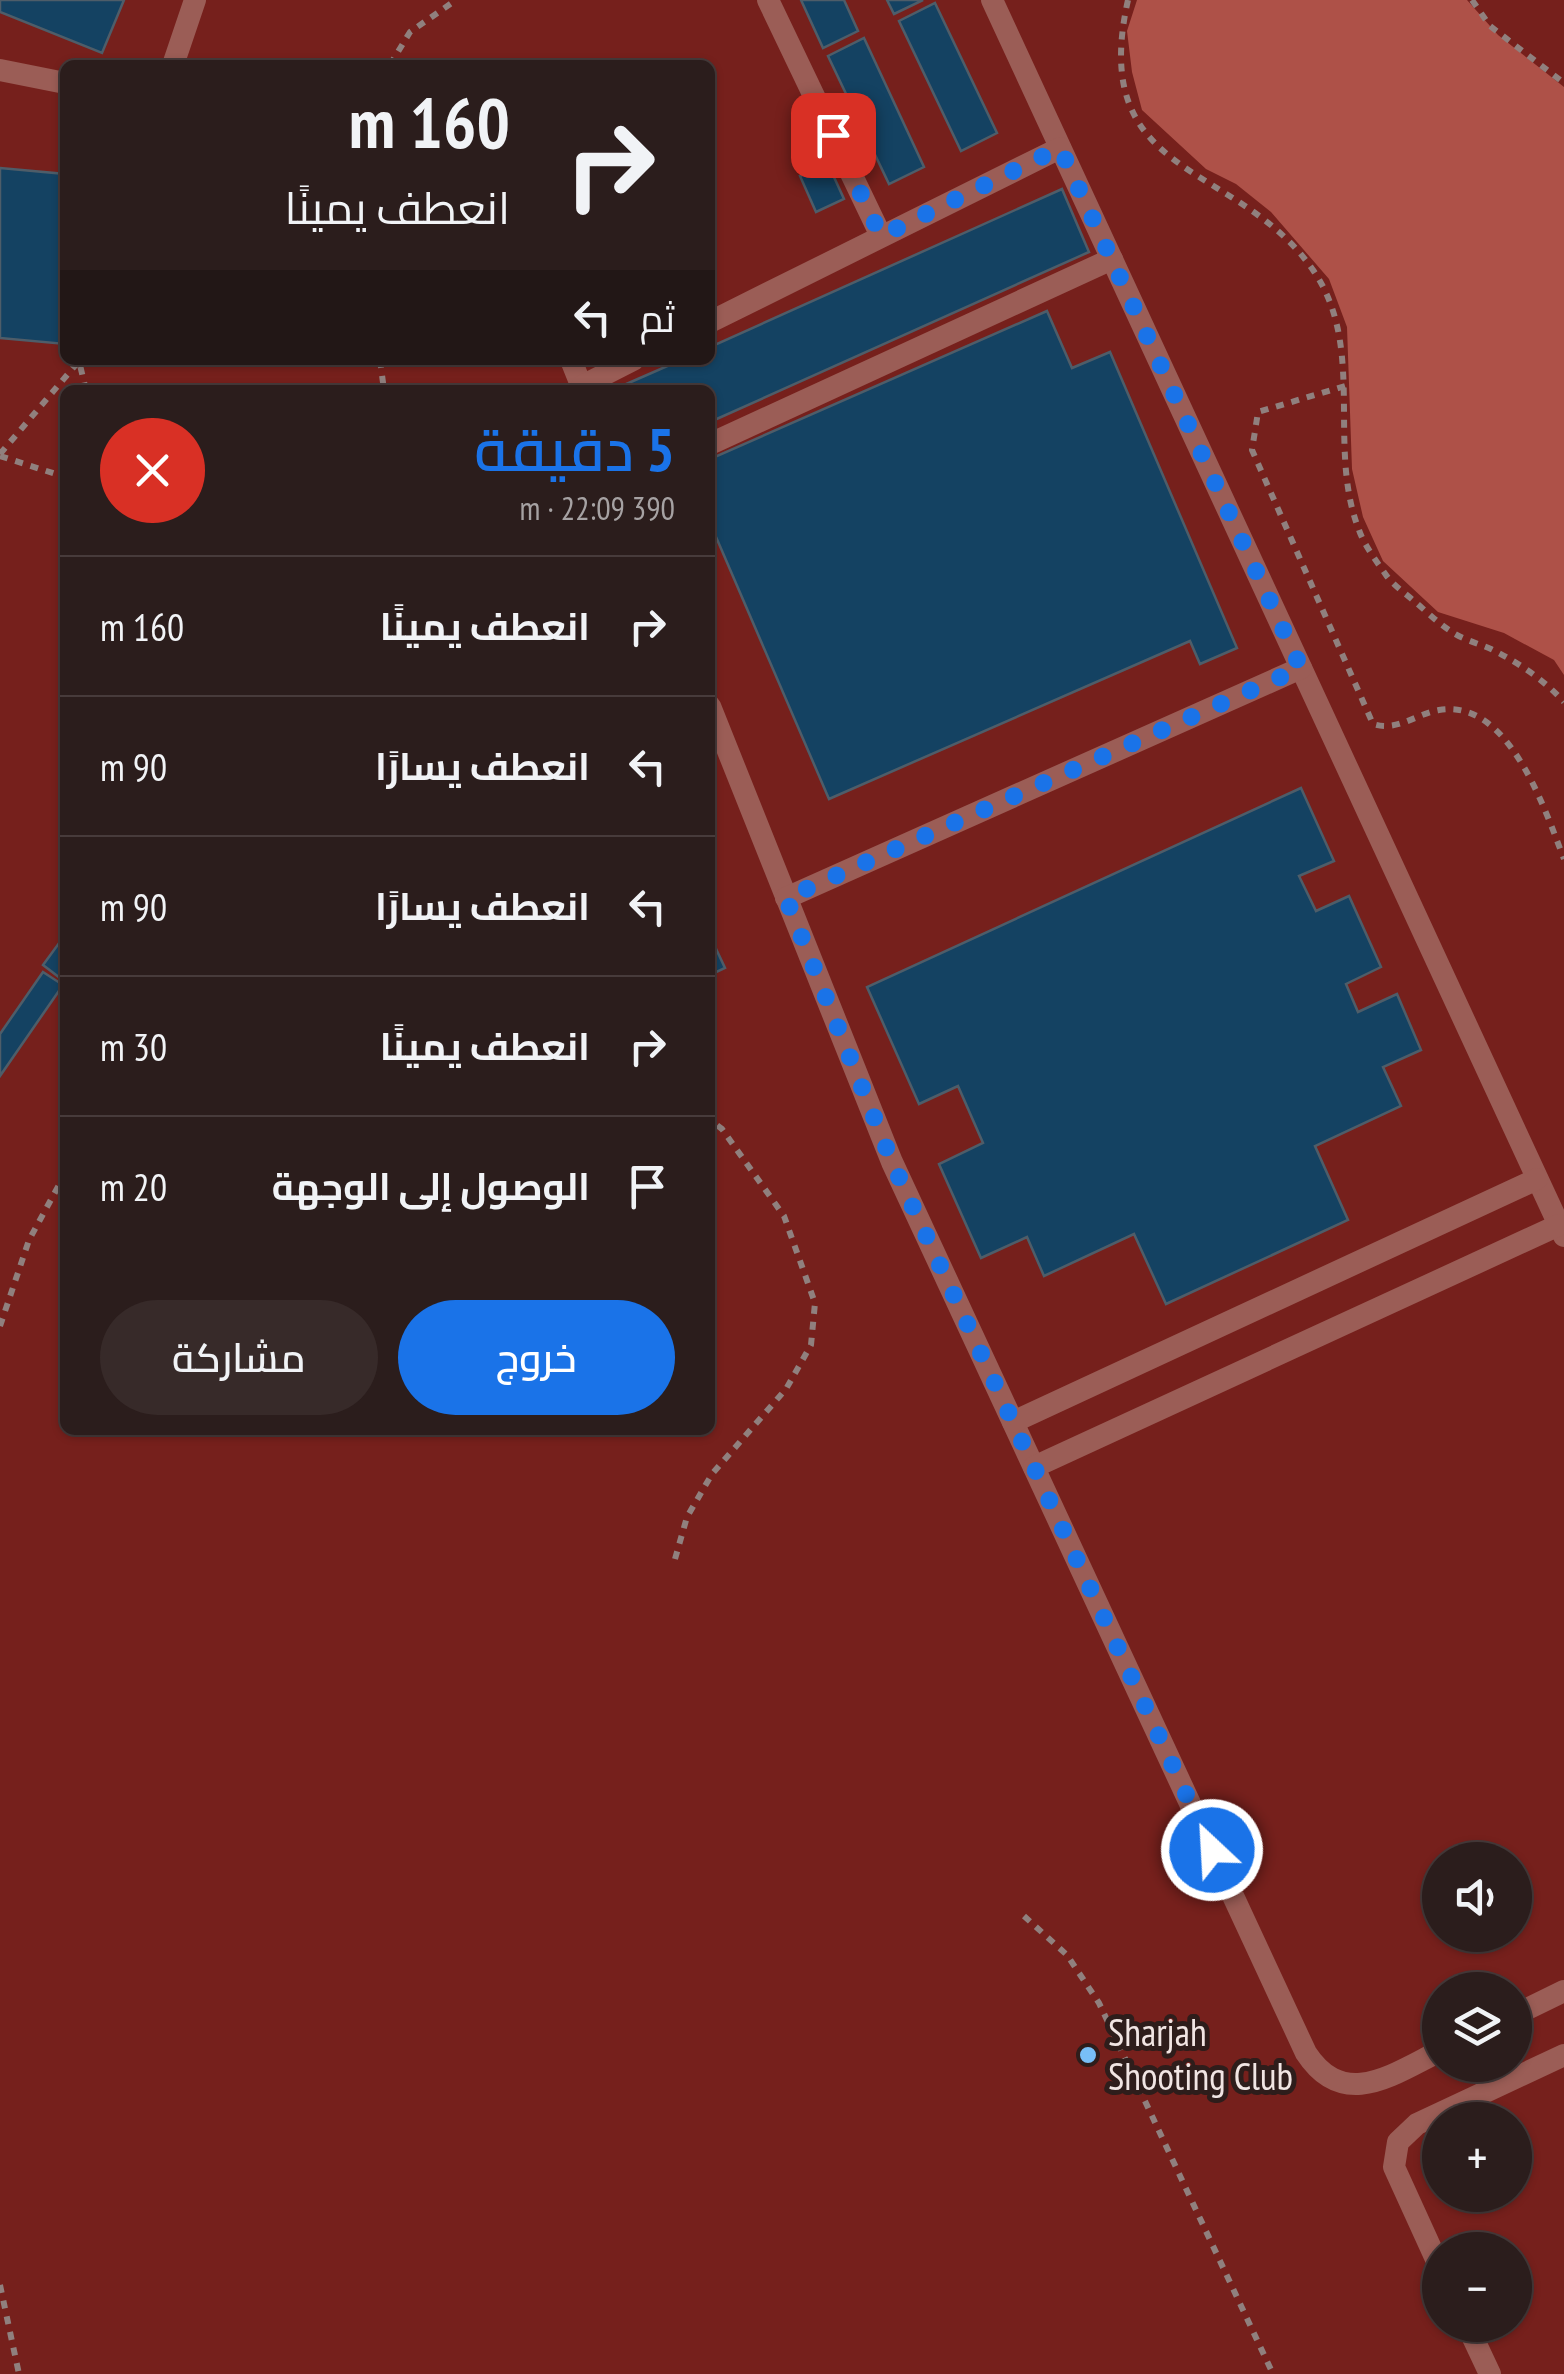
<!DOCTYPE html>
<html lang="ar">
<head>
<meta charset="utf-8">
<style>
	body { margin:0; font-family:"PT Sans Narrow",Cairo,sans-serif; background:#372a29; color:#f1f3f6; direction:rtl; height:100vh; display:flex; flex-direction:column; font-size:38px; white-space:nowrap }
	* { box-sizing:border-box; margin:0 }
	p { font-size:32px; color:#a6a2a3 }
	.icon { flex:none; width:55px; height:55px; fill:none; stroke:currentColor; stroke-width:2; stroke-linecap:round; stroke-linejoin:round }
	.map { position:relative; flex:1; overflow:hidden; direction:ltr }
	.details { position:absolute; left:60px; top:385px; width:655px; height:1050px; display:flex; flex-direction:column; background:#2b1d1c; border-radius:15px; box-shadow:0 2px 8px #0004,0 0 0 2px #473b3b; direction:rtl }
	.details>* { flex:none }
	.hud { position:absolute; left:60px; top:60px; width:655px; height:305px; border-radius:15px; box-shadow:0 2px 8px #0004,0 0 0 2px #473b3b; direction:rtl; background:#2b1d1c; color:#f1f3f6; overflow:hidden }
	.fabs { position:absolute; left:1422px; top:1842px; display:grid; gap:20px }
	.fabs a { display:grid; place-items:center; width:110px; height:110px; border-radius:50%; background:#2b1d1c; box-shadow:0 2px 8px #0004,0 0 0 2px #473b3b; font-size:50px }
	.pin { position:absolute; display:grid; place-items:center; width:85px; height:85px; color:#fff; margin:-42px; border-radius:20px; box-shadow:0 5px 15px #0006 }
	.me { position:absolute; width:110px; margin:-55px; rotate:335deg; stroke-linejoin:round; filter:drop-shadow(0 0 8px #0008) }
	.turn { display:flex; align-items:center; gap:35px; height:210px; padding:0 40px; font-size:45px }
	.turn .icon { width:130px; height:130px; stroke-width:2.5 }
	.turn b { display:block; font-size:70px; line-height:85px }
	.then { display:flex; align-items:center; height:95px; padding:0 40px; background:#0003; gap:20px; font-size:38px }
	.round { display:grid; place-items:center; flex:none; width:105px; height:105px; border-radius:52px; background:#372a29 }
	.summary { display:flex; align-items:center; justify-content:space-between; height:170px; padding:0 40px }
	h1 { font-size:60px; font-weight:600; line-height:75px; color:#1a73e8 }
	.action { display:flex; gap:20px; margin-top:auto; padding:20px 40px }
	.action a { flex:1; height:115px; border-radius:60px; background:#1a73e8; color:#fff; font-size:40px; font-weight:600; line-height:115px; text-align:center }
	.action a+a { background:#372a29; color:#f1f3f6 }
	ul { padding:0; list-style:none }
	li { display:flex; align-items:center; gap:30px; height:140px; padding:0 40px; border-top:2px solid #473b3b }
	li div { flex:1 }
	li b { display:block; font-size:38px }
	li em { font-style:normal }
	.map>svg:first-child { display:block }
	.green { fill:#76201c; fill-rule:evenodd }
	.water { fill:#ae5148 }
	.building { fill:#144262; stroke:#4e5d69; stroke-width:2.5 }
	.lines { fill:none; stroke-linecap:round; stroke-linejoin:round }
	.path { stroke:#90807e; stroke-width:6; stroke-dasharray:8 8; stroke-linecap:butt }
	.service { stroke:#9b5d56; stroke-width:22 }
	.route { stroke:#1a73e8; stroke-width:18; stroke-dasharray:0 32.4 }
	.poi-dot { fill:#78bff7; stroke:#2e1d1b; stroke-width:4 }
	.labels { text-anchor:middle; stroke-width:10; stroke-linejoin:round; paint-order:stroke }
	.poi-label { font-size:38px; fill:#f1e5e3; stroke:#2e1d1b; text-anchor:start }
</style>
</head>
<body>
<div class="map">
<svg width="1564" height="2374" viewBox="0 0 1564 2374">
	<rect width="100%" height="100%" fill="#392725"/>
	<path class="green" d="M0,0H1564V2374H0ZM65,65H710V360H65ZM65,390H710V1430H65ZM1440,1860H1515V1935H1440ZM1440,1990H1515V2065H1440ZM1440,2120H1515V2195H1440ZM1440,2250H1515V2325H1440Z"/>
	<path class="water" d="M1137,0H1467L1498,35L1564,87V675L1554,660L1504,633L1438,612L1383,561L1363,517L1352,469L1347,327L1329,279L1271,212L1236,184L1206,169L1142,110L1132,72L1127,31Z"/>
	<g class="building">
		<path d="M0,0H124L102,53L0,12Z"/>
		<path d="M801,0H844L858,31L823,48Z"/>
		<path d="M887,0H923L894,14Z"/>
		<path d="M935,3L997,133L961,151L899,21Z"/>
		<path d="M864,38L924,167L889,184L828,56Z"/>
		<path d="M828,164L844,199L816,212L800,176Z"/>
		<path d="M0,168L65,174V344L0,338Z"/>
		<path d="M1062,189L1089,252L710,422V390H626L624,385L681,360H710V347Z"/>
		<path d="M1047,311L1072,368L1110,352L1237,648L1200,664L1190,641L829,799L710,523V459Z"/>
		<path d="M1301,788L1334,861L1299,876L1316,911L1349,896L1381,967L1346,984L1358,1012L1397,994L1421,1050L1383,1067L1401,1106L1315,1146L1348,1220L1166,1304L1134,1234L1044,1276L1027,1237L981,1258L939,1164L983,1143L958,1086L919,1104L867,987Z"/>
		<path d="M65,935V979L64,981L43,965Z"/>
		<path d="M710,936L725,968L710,975Z"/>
		<path d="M43,972L63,985L0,1076V1034Z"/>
	</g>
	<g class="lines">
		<g class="path">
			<path d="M1128,0C1087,181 1237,160 1313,270C1367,348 1326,446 1359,530C1364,545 1377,562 1386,575C1393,585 1405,593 1414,601C1426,611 1437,622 1449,630C1461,639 1477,643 1491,649C1519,663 1543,679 1564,702"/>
			<path d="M1472,0L1490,26L1564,83"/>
			<path d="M390,65L410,32L456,0"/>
			<path d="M380,360L384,390"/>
			<path d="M1345,386L1258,412L1252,450L1373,724C1397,732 1416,714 1439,710C1509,698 1545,810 1564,859"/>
			<path d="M0,454L79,361L86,390"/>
			<path d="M0,456L65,477"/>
			<path d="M0,1326L29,1240L65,1174"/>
			<path d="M675,1559L687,1517L712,1474L786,1389L811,1345L815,1303L784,1216L722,1129L710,1120"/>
			<path d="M1024,1916L1067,1955L1099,2003L1273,2374"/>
			<path d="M0,2285L19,2374"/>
		</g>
		<g class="service">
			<path d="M768,0L881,236"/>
			<path d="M992,0L1564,1236"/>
			<path d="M173,65L195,0"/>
			<path d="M0,70L65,83"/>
			<path d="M710,322L1060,148"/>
			<path d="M571,360L583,390"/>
			<path d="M582,386L633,360"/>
			<path d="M710,444L1112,259"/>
			<path d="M710,706L892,1162L1306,2053C1344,2111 1393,2074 1440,2051"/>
			<path d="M786,898L1301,668"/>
			<path d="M1013,1422L1537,1179"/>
			<path d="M1034,1467L1559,1225"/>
			<path d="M1515,2015L1564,1991"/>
			<path d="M1440,2268L1394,2167L1398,2142L1417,2124L1564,2055"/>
			<path d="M1467,2325L1490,2374"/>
		</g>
	</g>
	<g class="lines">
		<path class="route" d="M833,135L881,236L1060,148L1301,668L786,898L892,1162L1212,1850"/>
	</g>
	<circle class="poi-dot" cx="1088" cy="2055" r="10"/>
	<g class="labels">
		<g class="poi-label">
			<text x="1108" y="2046">Sharjah<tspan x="1108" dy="44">Shooting Club</tspan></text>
		</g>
	</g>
</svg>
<div class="fabs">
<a><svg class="icon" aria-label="sound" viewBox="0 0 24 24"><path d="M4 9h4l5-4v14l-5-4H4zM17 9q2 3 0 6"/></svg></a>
<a><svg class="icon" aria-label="layers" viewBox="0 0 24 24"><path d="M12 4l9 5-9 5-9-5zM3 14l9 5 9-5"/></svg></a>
<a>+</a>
<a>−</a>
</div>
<div class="pin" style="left:833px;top:135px;background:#d93025"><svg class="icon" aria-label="arrive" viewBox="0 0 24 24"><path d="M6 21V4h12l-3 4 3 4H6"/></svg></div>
<svg class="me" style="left:1212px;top:1850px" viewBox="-20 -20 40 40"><circle r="17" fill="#1a73e8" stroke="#fff" stroke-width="3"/><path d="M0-11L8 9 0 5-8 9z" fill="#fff"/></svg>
<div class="hud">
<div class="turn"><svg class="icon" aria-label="right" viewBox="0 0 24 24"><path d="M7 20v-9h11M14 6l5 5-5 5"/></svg><div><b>160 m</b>انعطف يمينًا</div></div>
<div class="then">ثم<svg class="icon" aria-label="left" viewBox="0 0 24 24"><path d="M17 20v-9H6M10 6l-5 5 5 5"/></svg></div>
</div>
<section class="details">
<div class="summary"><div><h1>5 دقيقة</h1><p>390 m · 22:09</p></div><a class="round" style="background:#d93025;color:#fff"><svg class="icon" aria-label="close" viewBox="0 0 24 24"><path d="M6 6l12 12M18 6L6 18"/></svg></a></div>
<ul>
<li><svg class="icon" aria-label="right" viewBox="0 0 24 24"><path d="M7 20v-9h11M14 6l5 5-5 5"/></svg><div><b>انعطف يمينًا</b></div><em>160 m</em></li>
<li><svg class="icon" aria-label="left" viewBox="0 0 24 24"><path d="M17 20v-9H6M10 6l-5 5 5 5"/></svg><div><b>انعطف يسارًا</b></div><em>90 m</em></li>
<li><svg class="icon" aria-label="left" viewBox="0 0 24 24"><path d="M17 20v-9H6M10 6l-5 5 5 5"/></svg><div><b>انعطف يسارًا</b></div><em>90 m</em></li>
<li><svg class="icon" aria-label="right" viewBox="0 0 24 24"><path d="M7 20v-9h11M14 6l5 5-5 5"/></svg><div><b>انعطف يمينًا</b></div><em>30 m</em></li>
<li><svg class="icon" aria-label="arrive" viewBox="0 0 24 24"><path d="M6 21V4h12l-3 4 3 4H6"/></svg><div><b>الوصول إلى الوجهة</b></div><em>20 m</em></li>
</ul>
<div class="action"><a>خروج</a><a>مشاركة</a></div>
</section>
</div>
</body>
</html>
